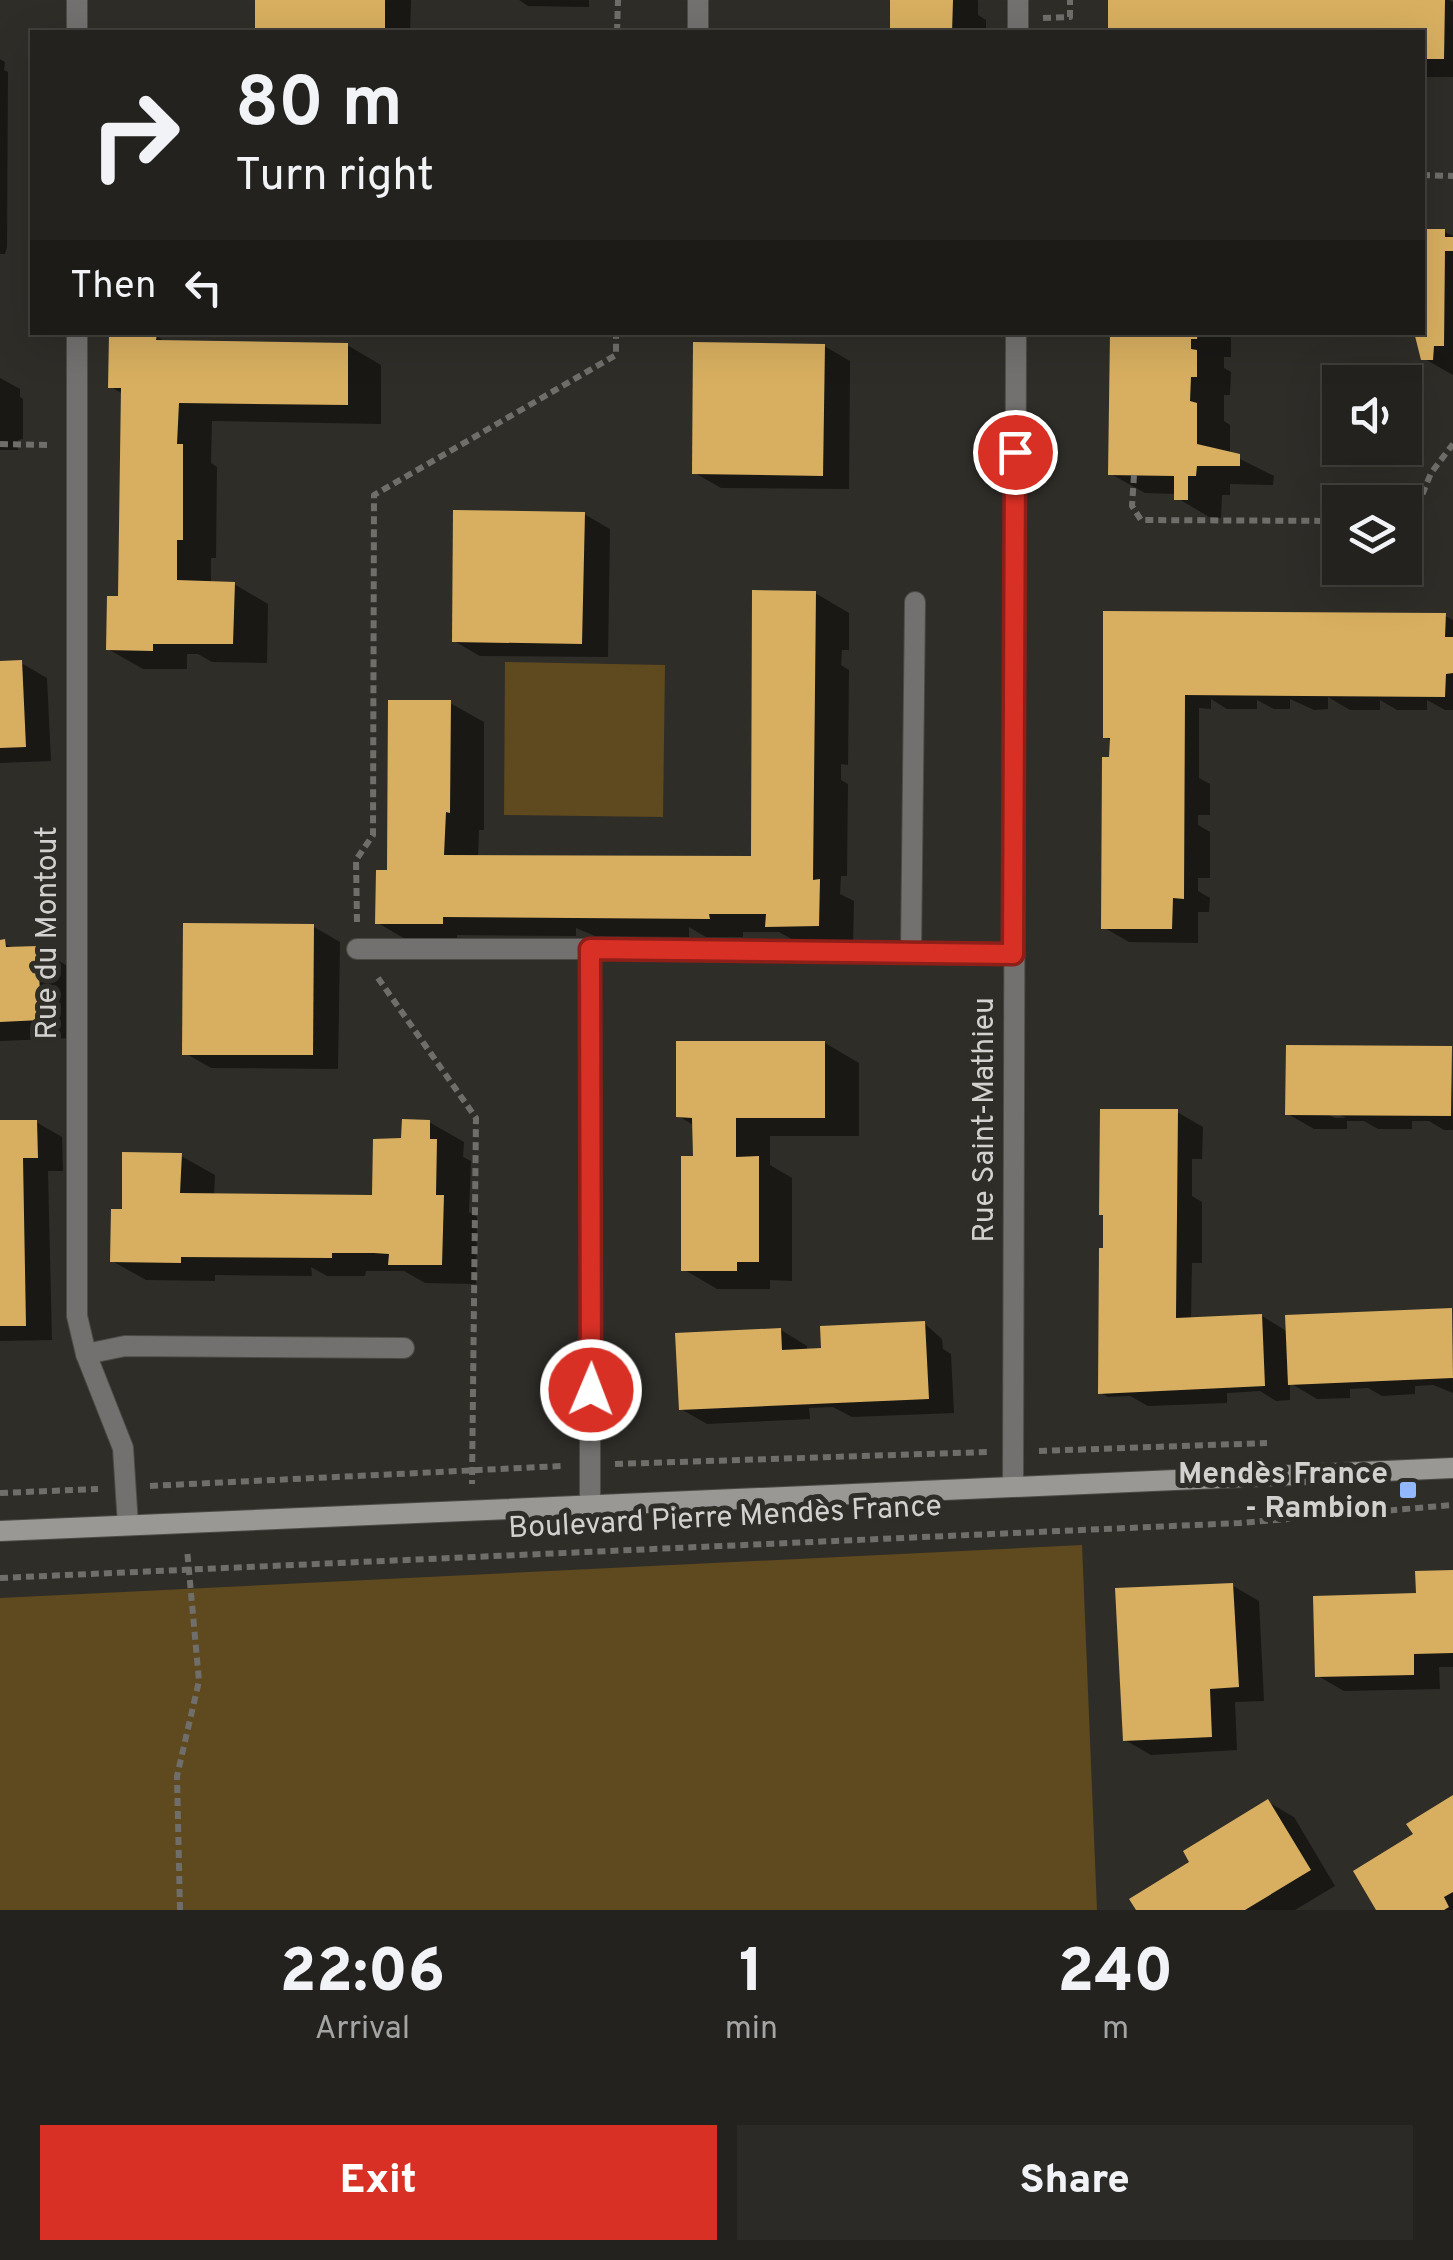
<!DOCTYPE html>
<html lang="en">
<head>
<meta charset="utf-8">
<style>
	body { margin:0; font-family:Overpass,sans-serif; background:#2b2a27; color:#f1f3f6; height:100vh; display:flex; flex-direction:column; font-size:38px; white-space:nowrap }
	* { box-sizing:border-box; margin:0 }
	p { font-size:32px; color:#a3a4a4 }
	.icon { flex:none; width:55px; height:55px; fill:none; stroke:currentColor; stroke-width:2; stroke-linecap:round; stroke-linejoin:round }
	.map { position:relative; height:1910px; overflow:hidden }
	.panel { display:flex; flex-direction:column; background:#23221e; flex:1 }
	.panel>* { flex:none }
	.guide { position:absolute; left:30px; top:30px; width:1395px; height:305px; border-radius:0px; box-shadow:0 10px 40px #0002,0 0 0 2px #403f3c; background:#23221e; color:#f1f3f6; overflow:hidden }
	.fabs { position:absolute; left:1322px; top:365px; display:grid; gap:20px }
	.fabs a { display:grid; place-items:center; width:100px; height:100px; border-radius:0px; background:#23221e; box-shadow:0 10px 40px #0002,0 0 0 2px #403f3c; font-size:50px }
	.pin { position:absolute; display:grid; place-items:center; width:85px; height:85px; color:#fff; margin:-42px; border:5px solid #fff; border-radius:50%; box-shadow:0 2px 10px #0007 }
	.me { position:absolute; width:110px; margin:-55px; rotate:1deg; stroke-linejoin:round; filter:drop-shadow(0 0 8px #0008) }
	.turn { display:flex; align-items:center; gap:35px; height:210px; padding:0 40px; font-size:45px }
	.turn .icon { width:130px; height:130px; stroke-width:2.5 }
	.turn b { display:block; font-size:70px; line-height:85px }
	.then { display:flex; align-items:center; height:95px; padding:0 40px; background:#0003; gap:20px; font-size:38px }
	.eta { display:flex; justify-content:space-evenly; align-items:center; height:170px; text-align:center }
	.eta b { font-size:60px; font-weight:800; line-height:70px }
	.primary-button { display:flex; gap:20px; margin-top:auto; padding:20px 40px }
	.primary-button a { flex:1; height:115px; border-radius:0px; background:#d93025; color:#fff; font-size:40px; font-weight:800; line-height:115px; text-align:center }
	.primary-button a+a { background:#2b2a27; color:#f1f3f6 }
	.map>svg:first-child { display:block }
	.green { fill:#5f491e }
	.shadow { fill:#0007; fill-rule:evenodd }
	.building { fill:#d8af60 }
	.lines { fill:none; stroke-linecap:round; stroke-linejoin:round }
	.lane-casing { stroke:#4d4b46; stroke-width:22 }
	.street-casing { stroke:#4d4b46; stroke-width:22 }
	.secondary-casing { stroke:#4d4b46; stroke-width:22 }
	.path { stroke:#706e6a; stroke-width:6; stroke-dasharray:8 5; stroke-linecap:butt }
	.lane { stroke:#73716f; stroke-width:20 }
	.street { stroke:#73716f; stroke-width:20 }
	.secondary { stroke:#9a9894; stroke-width:20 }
	.route-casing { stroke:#8d1f18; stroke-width:25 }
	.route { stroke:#d93025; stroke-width:18 }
	.poi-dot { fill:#92b7fd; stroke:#2f2d28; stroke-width:4 }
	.labels { text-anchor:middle; stroke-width:10; stroke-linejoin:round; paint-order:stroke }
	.street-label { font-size:30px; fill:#d3d1cf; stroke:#2f2d28 }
	.poi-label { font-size:30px; font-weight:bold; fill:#d3d1cf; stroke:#2f2d28; text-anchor:end }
</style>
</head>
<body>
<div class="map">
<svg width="1453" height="1910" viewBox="0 0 1453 1910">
	<rect width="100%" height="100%" fill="#2f2d28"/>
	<g class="green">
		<path d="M505,662L665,665L663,817L504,815Z"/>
		<path d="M1082,1545L1097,1910H0V1598Z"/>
	</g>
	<g class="shadow">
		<path d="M258,0H411L410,32H257Z"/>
		<path d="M519,0H589V7L528,6Z"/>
		<path d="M893,0H978V15L986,20V32H893Z"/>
		<path d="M1110,0H1449L1453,2V77H1422V32H1110Z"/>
		<path d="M0,59L5,62L4,70L8,72L7,247L5,254H0Z"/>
		<path d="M1445,232L1453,236V375L1423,358L1417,334L1404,332H1422Z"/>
		<path d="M1112,332H1231V357H1224V368L1231,372L1230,395H1224V421L1230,425V454L1274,476L1273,485L1230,484V495H1222L1221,518H1211L1177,498V494L1145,493L1111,474Z"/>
		<path d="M156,336L167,343L347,345L381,365V424L212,421L211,463L217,467L216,558H211V584H234L268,604L267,663L212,662L198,654H187V669H143L108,649L121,598L123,394L111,387Z"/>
		<path d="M824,346L850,361L849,489L721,488L695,473Z"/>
		<path d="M0,378L20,389V397L23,399V439L18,440V450H0Z"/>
		<path d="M584,514L610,529L608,657L480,656L454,641Z"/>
		<path d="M815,593L849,613V650H842L841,665L849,670L848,765L841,764V780L848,784L847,876H841L840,894L854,901L853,945H802L779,932H743V937H706L689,927V937L595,936L576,928V936L457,935V943H412L378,923L389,872L450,703L484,722V830H479L478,858L753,859Z"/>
		<path d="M1106,614L1445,616L1453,620V710H1445L1427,700V710H1397L1380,700V710H1350L1328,697V709L1314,710L1290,699V709H1274L1257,700V709H1227L1211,699V709L1199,708V778L1210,784V815H1198V825L1210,832V878H1198V891L1210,898L1209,912H1198V943L1129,942L1103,927L1112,741L1105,737Z"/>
		<path d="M21,663L47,678L51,761L0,763V664Z"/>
		<path d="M314,927L340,942L338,1069L211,1068L185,1053Z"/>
		<path d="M0,942L17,949L37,948L71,968L75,1038L0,1041Z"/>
		<path d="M825,1043L859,1063V1136H770V1165L792,1178V1281L770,1280V1289H717L683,1269L695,1159V1126L678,1116Z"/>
		<path d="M1451,1049L1453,1130H1444L1429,1121H1412V1129H1378L1364,1121H1347V1129H1314L1288,1114ZM1325,1113H1336L1346,1118H1335Z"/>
		<path d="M1177,1112L1203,1127L1202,1159H1192V1196L1202,1202V1263H1192L1191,1319L1262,1316L1288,1332L1452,1310L1453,1393L1433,1385L1415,1386V1394L1382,1396L1368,1388L1350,1389V1398L1317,1399L1290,1383V1400L1276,1401L1260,1391L1227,1393V1403L1148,1406L1130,1396L1108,1397L1101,1393L1105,1250Z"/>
		<path d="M36,1122L62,1137L63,1171H48L52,1340L0,1341V1123Z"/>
		<path d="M429,1122L464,1142L463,1157L471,1161L469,1212L477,1217L476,1284L425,1283L404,1271H366L365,1276H327L311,1267L312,1276L215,1275V1281L146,1280L112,1261L132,1212L181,1156L215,1175L214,1196L375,1197L404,1141Z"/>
		<path d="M925,1324L942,1339L943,1349L951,1354L954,1413L852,1417L833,1407L809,1408L810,1419L707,1424L681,1409L781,1330L807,1346V1352Z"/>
		<path d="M1453,1572V1667H1439L1440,1689L1344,1691L1318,1676L1418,1595Z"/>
		<path d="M1233,1586L1259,1601L1264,1701L1235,1702L1237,1750L1151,1755L1125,1740Z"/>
		<path d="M1453,1798V1910H1379L1416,1835Z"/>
		<path d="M1268,1802L1294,1817L1335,1886L1295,1910H1139Z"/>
	</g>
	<g class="building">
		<rect x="255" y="0" width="130" height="32"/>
		<path d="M890,0H953L952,32H890Z"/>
		<path d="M1108,0H1445L1444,59H1422V32H1108Z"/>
		<path d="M1422,229H1445V237H1453V251H1445L1444,346H1434L1433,360H1421L1414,332H1422Z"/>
		<path d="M1110,332H1198L1197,339H1191V349L1197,350V377H1191L1190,401L1197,403V444L1240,454V466H1197L1196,476H1188V500H1174V476L1108,475Z"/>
		<path d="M109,334H157L156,340L348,343V405L179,403L177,444H183V540H177V580L235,582L233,644H153V651L106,650L107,596H118L121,388H108Z"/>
		<path d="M693,342L825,344L823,476L692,474Z"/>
		<path d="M453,510L585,512L582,644L452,642Z"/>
		<path d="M752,590L816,591L813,880L820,879L819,926L765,927L766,914H709L710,919L443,917V924H375L376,870H387L388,700H451L450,813L446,812L444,855L751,856Z"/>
		<path d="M1103,611L1446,613L1445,637H1453V673L1446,674L1445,697L1185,695L1184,899L1173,898L1172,929H1101L1102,757H1109L1110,738H1103Z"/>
		<path d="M22,660L26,747L0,748V661Z"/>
		<path d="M183,923L314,924L313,1055H182Z"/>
		<path d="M5,939L6,947L38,946L41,1020L0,1022V940Z"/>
		<path d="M676,1041H825V1118H736V1157L759,1156V1262H737V1271H681V1156H693L692,1118L676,1117Z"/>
		<path d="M1286,1045L1452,1046L1451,1116L1285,1115Z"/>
		<path d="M1100,1109H1178L1176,1318L1262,1314L1265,1386L1098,1394L1099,1248H1103V1215H1099Z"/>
		<path d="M402,1119L430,1120V1139H437L436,1195H444L442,1265H388L389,1254L374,1253H332V1258L181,1257V1263L110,1262L111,1209H122V1152L182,1153L180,1193L372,1195L373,1139L401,1138Z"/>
		<path d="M0,1120H37L38,1158H23L26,1326H0Z"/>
		<path d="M1452,1308L1453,1378L1288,1385L1285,1315Z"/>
		<path d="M925,1321L929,1399L679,1410L675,1333L781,1328L782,1350L821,1348L820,1326Z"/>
		<path d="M1453,1570V1653L1414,1654V1675L1315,1677L1313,1596L1416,1593L1415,1571Z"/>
		<path d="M1233,1583L1239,1687L1210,1689L1212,1737L1123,1741L1115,1588Z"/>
		<path d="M1453,1795V1892L1444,1897L1449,1907L1444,1910H1376L1353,1871L1413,1834L1406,1824Z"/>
		<path d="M1268,1799L1311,1870L1245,1910H1136L1129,1899L1189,1862L1183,1851Z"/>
	</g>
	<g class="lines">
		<defs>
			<g id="lane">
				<path d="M698,32V0"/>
				<path d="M357,949H590"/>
				<path d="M911,953L915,602"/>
				<path d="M86,1354L125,1346L404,1348"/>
			</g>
			<g id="street">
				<path d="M77,32V0"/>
				<path d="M1018,32V0"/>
				<path d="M77,332V1316L86,1354L123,1448L128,1525"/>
				<path d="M1013,1487L1016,332"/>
				<path d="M590,1505V949L1013,954"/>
			</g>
			<path id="secondary" d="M0,1531L1453,1468"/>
		</defs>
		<use href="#lane" class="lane-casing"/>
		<use href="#street" class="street-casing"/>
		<use href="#secondary" class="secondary-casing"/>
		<g class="path">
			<path d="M1043,18L1070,17V0"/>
			<path d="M617,32L618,0"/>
			<path d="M1422,175L1453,176"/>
			<path d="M0,444L49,445"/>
			<path d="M1134,475L1132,506L1141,520L1340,521"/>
			<path d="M1405,511L1418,505L1431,473L1453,444"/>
			<path d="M357,922L356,860L373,835L374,495L616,355V332"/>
			<path d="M378,978L476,1118L472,1484"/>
			<path d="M1039,1451L1267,1443"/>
			<path d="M615,1464L987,1452"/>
			<path d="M150,1486L562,1466"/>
			<path d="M0,1493L98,1489"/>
			<path d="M0,1578L1240,1523L1453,1505"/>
			<path d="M180,1910L177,1776L199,1681L187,1549"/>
		</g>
		<use href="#lane" class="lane"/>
		<use href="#street" class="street"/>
		<use href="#secondary" class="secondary"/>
	</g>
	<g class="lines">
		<defs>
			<path id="route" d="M591,1390L590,949L1013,954L1015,452"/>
		</defs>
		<use href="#route" class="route-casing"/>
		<use href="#route" class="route"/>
	</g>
	<rect class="poi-dot" x="1398" y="1480" width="20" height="20" rx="5"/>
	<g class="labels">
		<g class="street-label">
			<text transform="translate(46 933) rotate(-90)" y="10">Rue du Montout</text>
			<text transform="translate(983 1120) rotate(-90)" y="10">Rue Saint-Mathieu</text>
			<text transform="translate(725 1516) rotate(-3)" y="10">Boulevard Pierre Mendès France</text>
		</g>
		<g class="poi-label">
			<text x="1388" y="1483">Mendès France<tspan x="1388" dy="34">- Rambion</tspan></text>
		</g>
	</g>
</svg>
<div class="fabs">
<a><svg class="icon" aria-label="sound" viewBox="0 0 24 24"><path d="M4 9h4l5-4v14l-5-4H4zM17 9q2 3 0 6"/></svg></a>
<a><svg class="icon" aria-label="layers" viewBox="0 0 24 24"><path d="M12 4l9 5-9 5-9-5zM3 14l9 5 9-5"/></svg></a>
</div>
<div class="pin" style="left:1015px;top:452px;background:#d93025"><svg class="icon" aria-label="arrive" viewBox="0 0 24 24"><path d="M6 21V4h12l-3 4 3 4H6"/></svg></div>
<svg class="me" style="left:591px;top:1390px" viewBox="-20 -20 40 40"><circle r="17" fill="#d93025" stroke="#fff" stroke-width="3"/><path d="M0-11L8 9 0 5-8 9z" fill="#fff"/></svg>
<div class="guide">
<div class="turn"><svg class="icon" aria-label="right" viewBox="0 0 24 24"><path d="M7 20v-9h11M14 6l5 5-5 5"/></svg><div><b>80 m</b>Turn right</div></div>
<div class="then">Then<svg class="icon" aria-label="left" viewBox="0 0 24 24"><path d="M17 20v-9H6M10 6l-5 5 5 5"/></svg></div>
</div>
</div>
<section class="panel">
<div class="eta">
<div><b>22:06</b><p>Arrival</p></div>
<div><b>1</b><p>min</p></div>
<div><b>240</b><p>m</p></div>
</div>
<div class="primary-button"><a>Exit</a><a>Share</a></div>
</section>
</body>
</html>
